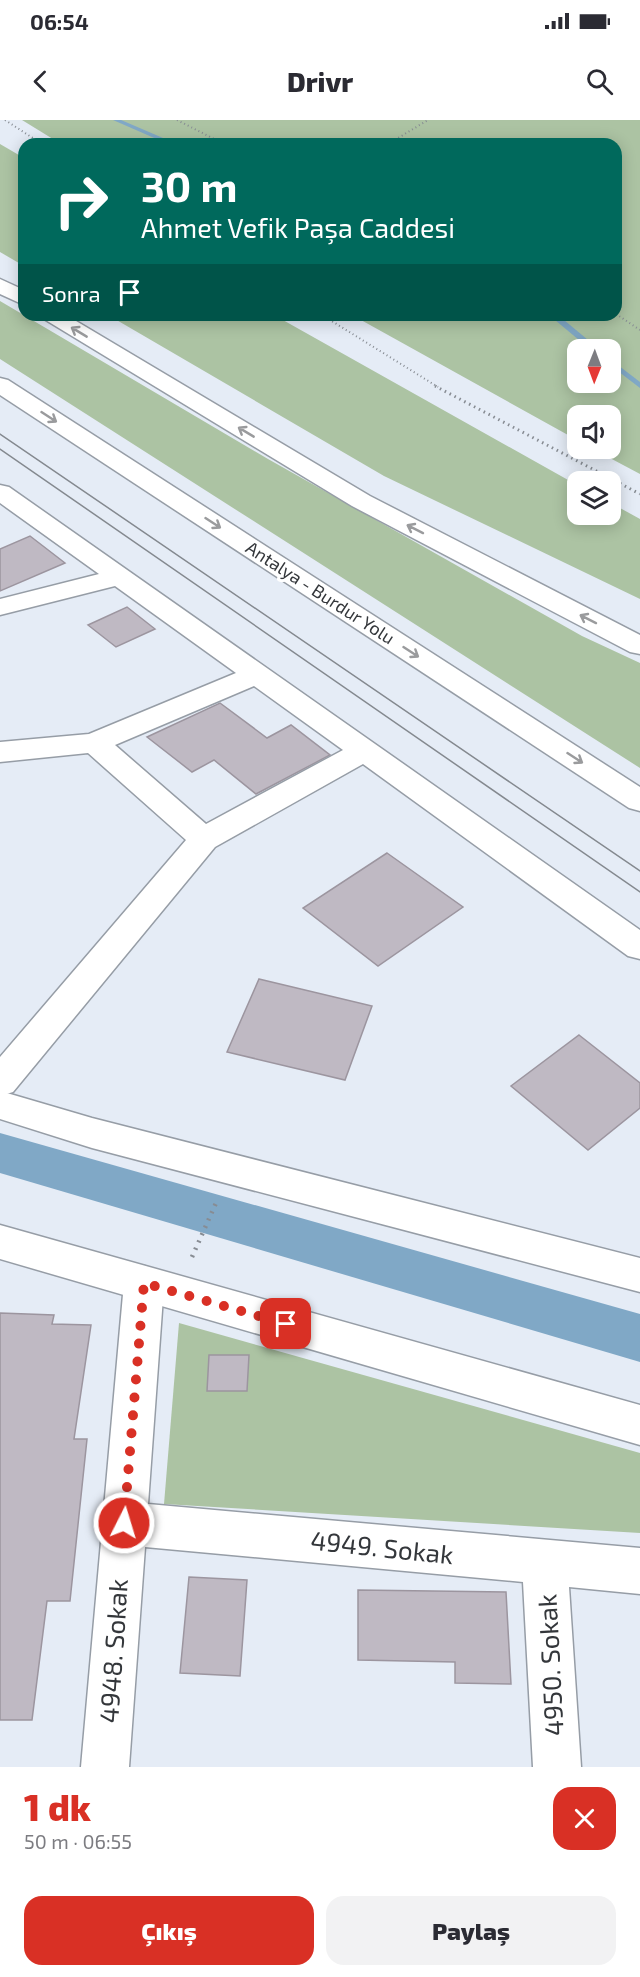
<!DOCTYPE html>
<html lang="tr">
<head>
<meta charset="utf-8">
<style>
	body { margin:0; font-family:"Exo 2",sans-serif; background:#f2f2f3; color:#2b2b33; height:100vh; display:flex; flex-direction:column; font-size:22px; white-space:nowrap }
	* { box-sizing:border-box; margin:0 }
	p { font-size:20px; color:#7c7c81 }
	.icon { flex:none; width:33px; height:33px; fill:none; stroke:currentColor; stroke-width:2; stroke-linecap:round; stroke-linejoin:round }
	.map { position:relative; height:1647px; overflow:hidden }
	.side { display:flex; flex-direction:column; background:#fff; flex:1 }
	.side>* { flex:none }
	.guide { position:absolute; left:18px; top:18px; width:604px; height:183px; border-radius:18px; box-shadow:0 3px 15px #0003; background:#00695c; color:#fff; overflow:hidden }
	.needle { width:39px; rotate:181deg }
	.tools { position:absolute; left:567px; top:219px; display:grid; gap:12px }
	.tools a { display:grid; place-items:center; width:54px; height:54px; border-radius:12px; background:#fff; box-shadow:0 3px 15px #0003; font-size:30px }
	.pin { position:absolute; display:grid; place-items:center; width:51px; height:51px; color:#fff; margin:-26px; border-radius:12px; box-shadow:0 3px 9px #0006 }
	.me { position:absolute; width:66px; margin:-33px; rotate:5deg; stroke-linejoin:round; filter:drop-shadow(0 0 4px #0008) }
	.turn { display:flex; align-items:center; gap:21px; height:126px; padding:0 24px; font-size:27px }
	.turn .icon { width:78px; height:78px; stroke-width:2.5 }
	.turn b { display:block; font-size:42px; line-height:51px }
	.then { display:flex; align-items:center; height:57px; padding:0 24px; background:#0003; gap:12px; font-size:22px }
	.round { display:grid; place-items:center; flex:none; width:63px; height:63px; border-radius:18px; background:#f2f2f3 }
	.summary { display:flex; align-items:center; justify-content:space-between; height:102px; padding:0 24px }
	h1 { font-size:36px; font-weight:800; line-height:45px; color:#d93025 }
	.primary-button { display:flex; gap:12px; margin-top:auto; padding:12px 24px }
	.primary-button a { flex:1; height:69px; border-radius:18px; background:#d93025; color:#fff; font-size:24px; font-weight:800; line-height:69px; text-align:center }
	.primary-button a+a { background:#f2f2f3; color:#2b2b33 }
	.status { display:flex; justify-content:space-between; align-items:center; height:42px; padding:0 30px; background:#fff; direction:ltr }
	.status svg { height:16px; fill:currentColor }
	header { display:flex; justify-content:space-between; align-items:center; height:78px; padding:0 24px; background:#fff; font-size:27px; font-weight:800 }
	.map>svg:first-child { display:block }
	.green { fill:#acc3a3; fill-rule:evenodd }
	.lines { fill:none; stroke-linecap:round; stroke-linejoin:round }
	.stream { fill:#80a8c6; fill-rule:evenodd }
	.canal { fill:#80a8c6; fill-rule:evenodd }
	.building { fill:#bfb9c3; stroke:#9c959f; stroke-width:1.5 }
	.minor-casing { stroke:#969da6; stroke-width:3 }
	.tertiary-casing { stroke:#969da6; stroke-width:3 }
	.trunk-casing { stroke:#969da6; stroke-width:3 }
	.path-far2 { stroke:#878c93; stroke-width:2; stroke-dasharray:1 3; stroke-linecap:butt }
	.path-far1 { stroke:#878c93; stroke-width:3; stroke-dasharray:1.5 4; stroke-linecap:butt }
	.path { stroke:#878c93; stroke-width:4.5; stroke-dasharray:2 6; stroke-linecap:butt }
	.minor { fill:#fff; fill-rule:evenodd }
	.tertiary { fill:#fff; fill-rule:evenodd }
	.trunk { fill:#fff; fill-rule:evenodd }
	.tram { stroke:#84898f; stroke-width:1.5 }
	.oneway { stroke:#9a9b9d }
	.route { stroke:#d93025; stroke-width:10; stroke-dasharray:0 18 }
	.labels { text-anchor:middle; stroke-width:6; stroke-linejoin:round; paint-order:stroke }
	.far-street-label { font-size:18px; fill:#34373b; stroke:#fff }
	.near-street-label { font-size:26px; fill:#34373b; stroke:#fff }
</style>
</head>
<body>
<div class="status"><b>06:54</b><svg viewBox="0 0 49 12"><path d="M0 12V9h3v3zM5 12V6h3v6zM10 12V3h3v9zM15 12V0h3v12zM26 1h20v11H26zM47 4h2v5h-2z"/></svg></div>
<header><svg class="icon" aria-label="back" viewBox="0 0 24 24"><path d="M15 5l-7 7 7 7"/></svg>Drivr<svg class="icon" aria-label="search" viewBox="0 0 24 24"><circle cx="10" cy="10" r="6"/><path d="M15 15l6 6"/></svg></header>
<div class="map">
<svg width="640" height="1647" viewBox="0 0 640 1647">
	<rect width="100%" height="100%" fill="#e5ecf6"/>
	<g class="green">
		<path d="M22,0H640V354L593,329L610,328V296H578L577,320L352,195H616V24H61ZM578,230H610V262H578Z"/>
		<path d="M0,24L24,38V146L0,132Z"/>
		<path d="M0,181L268,339L582,516L640,543V648L0,239Z"/>
		<path d="M108,195H274L577,365L578,394H610L611,383L640,399V479L384,356Z"/>
		<path d="M179,1203L640,1333V1413L164,1384Z"/>
	</g>
	<g class="lines">
		<g class="stream">
			<path d="M113,0H121L177,24H168Z"/>
			<path d="M549,195H558L600,230H591Z"/>
			<path d="M610,239L640,262V268L610,245Z"/>
		</g>
		<path class="canal" d="M0,1013L640,1194V1242L0,1053Z"/>
	</g>
	<g class="building">
		<path d="M30,416L65,443L0,471V429Z"/>
		<path d="M127,487L155,509L116,527L88,505Z"/>
		<path d="M220,583L267,618L291,605L330,635L256,674L214,640L192,652L147,617Z"/>
		<path d="M387,733L463,787L378,846L303,788Z"/>
		<path d="M259,859L372,886L345,960L227,932Z"/>
		<path d="M579,915L640,963V988L588,1030L511,966Z"/>
		<path d="M0,1193L54,1195L52,1204L91,1205L74,1319H87L70,1481H47L32,1600H0Z"/>
		<path d="M209,1235H249L247,1271H207Z"/>
		<path d="M189,1457L247,1460L240,1556L180,1553Z"/>
		<path d="M358,1470L506,1472L511,1564L455,1563V1542L358,1540Z"/>
	</g>
	<g class="lines">
		<defs>
			<g id="minor">
				<path d="M0,365L9,367L640,810V839L628,836L363,644L215,727L13,972L0,976V937L186,720L88,633L0,642V622L89,614L236,553L115,466L0,495V479L99,454L0,383ZM254,566L343,630L206,704L115,625Z"/>
				<path d="M144,1146L158,1151L164,1163L148,1384L640,1428V1474L569,1467L581,1647H533L523,1462L145,1427L129,1647H81L124,1163L130,1151Z"/>
			</g>
			<g id="tertiary">
				<path d="M0,971L92,998L640,1138V1172L92,1028L0,999Z"/>
				<path d="M0,1105L640,1285V1325L0,1139Z"/>
			</g>
			<g id="trunk">
				<path d="M0,159L24,170V185L0,174Z"/>
				<path d="M41,195H66L370,376L640,515V534L630,532L352,386L44,199Z"/>
				<path d="M0,258L8,260L640,667V691L629,688L0,275Z"/>
			</g>
		</defs>
		<use href="#minor" class="minor-casing"/>
		<use href="#tertiary" class="tertiary-casing"/>
		<use href="#trunk" class="trunk-casing"/>
		<g class="path-far2">
			<path d="M5,0L42,24"/>
			<path d="M177,0L224,24"/>
			<path d="M388,24L428,0"/>
			<path d="M616,194L640,210"/>
			<path d="M322,195L438,267"/>
		</g>
		<path class="path-far1" d="M435,266L640,374"/>
		<path class="path" d="M192,1137L216,1083"/>
		<use href="#minor" class="minor"/>
		<use href="#tertiary" class="tertiary"/>
		<use href="#trunk" class="trunk"/>
		<g class="tram">
			<path d="M0,314L640,751"/>
			<path d="M0,329L640,772"/>
		</g>
	</g>
	<defs><path id="oneway-shaft" d="M-6 0H5M1.5-3L5.5 0L1.5 3" fill="none" stroke-width="1.6" stroke-linecap="round" stroke-linejoin="round" transform="scale(1.5)"/></defs>
	<g class="oneway">
		<use href="#oneway-shaft" transform="translate(79 212) rotate(-149)"/>
		<use href="#oneway-shaft" transform="translate(49 297) rotate(33)"/>
		<use href="#oneway-shaft" transform="translate(246 312) rotate(-149)"/>
		<use href="#oneway-shaft" transform="translate(213 403) rotate(33)"/>
		<use href="#oneway-shaft" transform="translate(415 409) rotate(-153)"/>
		<use href="#oneway-shaft" transform="translate(588 499) rotate(-153)"/>
		<use href="#oneway-shaft" transform="translate(411 532) rotate(33)"/>
		<use href="#oneway-shaft" transform="translate(575 638) rotate(33)"/>
	</g>
	<g class="lines">
		<path class="route" d="M124,1403L144,1163L286,1204"/>
	</g>
	<g class="labels">
		<g class="far-street-label">
			<text transform="translate(320 473) rotate(33)" y="6">Antalya - Burdur Yolu</text>
		</g>
		<g class="near-street-label">
			<text transform="translate(382 1428) rotate(6)" y="9">4949. Sokak</text>
			<text transform="translate(114 1531) rotate(-86)" y="9">4948. Sokak</text>
			<text transform="translate(551 1545) rotate(-93)" y="9">4950. Sokak</text>
		</g>
	</g>
</svg>
<div class="tools">
<a><svg class="needle" viewBox="-14 -14 28 28"><path d="M0-13l5 13h-10z" fill="#e53935"/><path d="M0 13l5-13h-10z" fill="#7c7c81"/></svg></a>
<a><svg class="icon" aria-label="sound" viewBox="0 0 24 24"><path d="M4 9h4l5-4v14l-5-4H4zM17 9q2 3 0 6"/></svg></a>
<a><svg class="icon" aria-label="layers" viewBox="0 0 24 24"><path d="M12 4l9 5-9 5-9-5zM3 14l9 5 9-5"/></svg></a>
</div>
<div class="pin" style="left:286px;top:1204px;background:#d93025"><svg class="icon" aria-label="arrive" viewBox="0 0 24 24"><path d="M6 21V4h12l-3 4 3 4H6"/></svg></div>
<svg class="me" style="left:124px;top:1403px" viewBox="-20 -20 40 40"><circle r="17" fill="#d93025" stroke="#fff" stroke-width="3"/><path d="M0-11L8 9 0 5-8 9z" fill="#fff"/></svg>
<div class="guide">
<div class="turn"><svg class="icon" aria-label="right" viewBox="0 0 24 24"><path d="M7 20v-9h11M14 6l5 5-5 5"/></svg><div><b>30 m</b>Ahmet Vefik Paşa Caddesi</div></div>
<div class="then">Sonra<svg class="icon" aria-label="arrive" viewBox="0 0 24 24"><path d="M6 21V4h12l-3 4 3 4H6"/></svg></div>
</div>
</div>
<section class="side">
<div class="summary"><div><h1>1 dk</h1><p>50 m · 06:55</p></div><a class="round" style="background:#d93025;color:#fff"><svg class="icon" aria-label="close" viewBox="0 0 24 24"><path d="M6 6l12 12M18 6L6 18"/></svg></a></div>
<div class="primary-button"><a>Çıkış</a><a>Paylaş</a></div>
</section>
</body>
</html>
